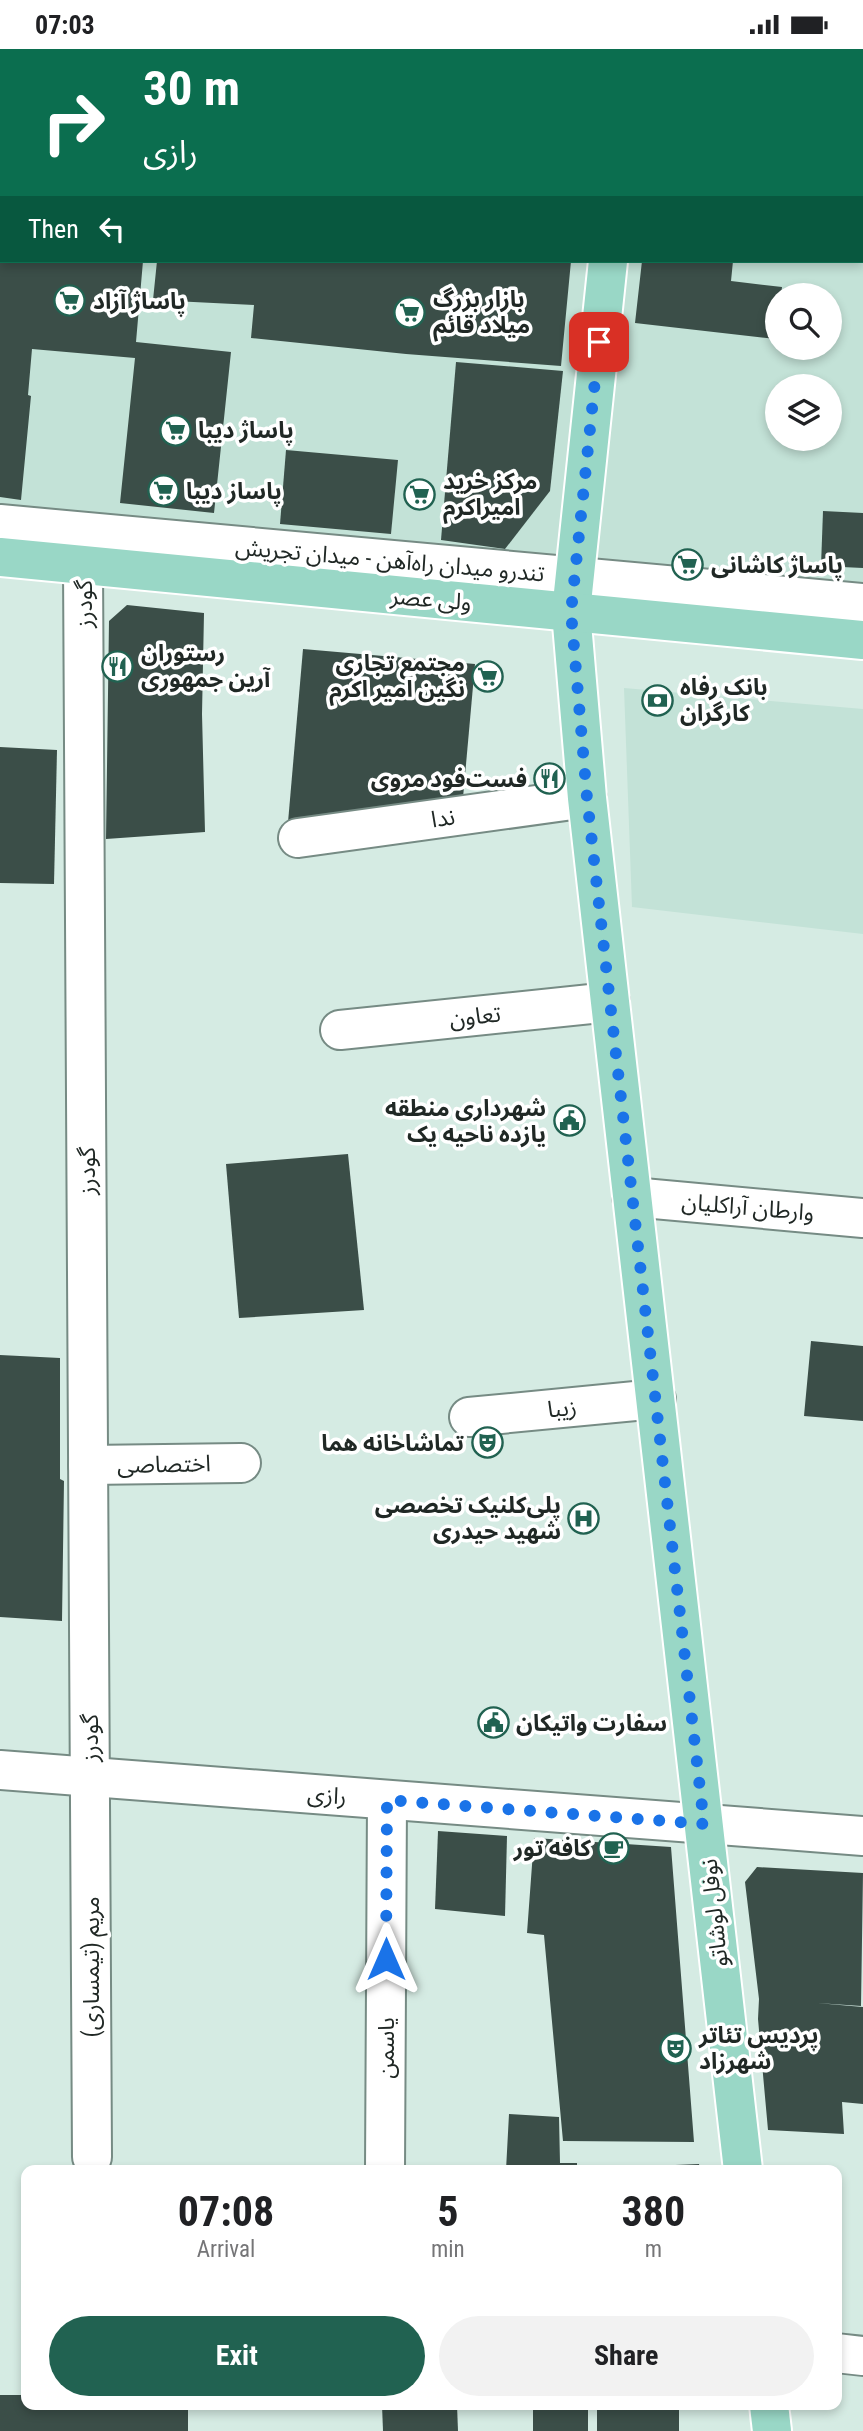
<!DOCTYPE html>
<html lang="en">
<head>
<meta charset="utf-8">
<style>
	body { margin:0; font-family:"Roboto Condensed","Noto Sans Arabic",sans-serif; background:#f2f2f2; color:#202124; height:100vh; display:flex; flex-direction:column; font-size:26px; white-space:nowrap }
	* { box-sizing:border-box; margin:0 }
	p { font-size:23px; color:#757577 }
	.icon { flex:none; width:38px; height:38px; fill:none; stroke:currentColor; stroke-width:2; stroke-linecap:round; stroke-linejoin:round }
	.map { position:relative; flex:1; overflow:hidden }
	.panel { position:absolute; left:21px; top:2116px; width:821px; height:245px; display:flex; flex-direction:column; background:#fff; border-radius:14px; box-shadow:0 4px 10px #0003 }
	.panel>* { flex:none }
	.guide { position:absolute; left:0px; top:0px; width:864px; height:214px; box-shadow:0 4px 10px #0003; background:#0b6e4f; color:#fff; overflow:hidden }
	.controls { position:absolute; left:765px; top:234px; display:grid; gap:14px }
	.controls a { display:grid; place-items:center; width:77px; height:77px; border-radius:50%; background:#fff; box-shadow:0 4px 10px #0003; font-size:35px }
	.pin { position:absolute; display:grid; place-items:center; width:60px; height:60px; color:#fff; margin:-30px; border-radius:14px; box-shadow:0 4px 10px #0006 }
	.me { position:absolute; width:77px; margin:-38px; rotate:0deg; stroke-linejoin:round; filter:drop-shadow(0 0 5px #0008) }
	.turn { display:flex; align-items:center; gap:24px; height:147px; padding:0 28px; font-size:32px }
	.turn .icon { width:91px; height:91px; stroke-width:2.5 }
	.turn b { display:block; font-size:49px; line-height:60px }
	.then { display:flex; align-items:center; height:66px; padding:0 28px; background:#0003; gap:14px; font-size:26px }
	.eta { display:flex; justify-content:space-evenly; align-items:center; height:119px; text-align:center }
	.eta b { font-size:42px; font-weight:700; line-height:49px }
	.primary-button { display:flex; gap:14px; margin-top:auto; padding:14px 28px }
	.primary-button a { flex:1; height:80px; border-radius:42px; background:#216251; color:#fff; font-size:28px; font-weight:700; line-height:80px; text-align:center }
	.primary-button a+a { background:#f2f2f2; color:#202124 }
	.status { display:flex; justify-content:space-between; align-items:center; height:49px; padding:0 35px; background:#fff; direction:ltr }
	.status svg { height:19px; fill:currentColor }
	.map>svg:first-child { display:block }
	.built { fill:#c3e2d7; fill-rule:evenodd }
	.building { fill:#3b4e48 }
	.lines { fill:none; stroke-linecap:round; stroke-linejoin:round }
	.minor-casing { stroke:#768b84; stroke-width:42 }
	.major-casing { stroke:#fff; stroke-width:42 }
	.minor { stroke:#fff; stroke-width:38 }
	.major { stroke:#99d7c6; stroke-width:38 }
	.route { stroke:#1a73e8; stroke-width:12; stroke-dasharray:0 21.6 }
	.labels { text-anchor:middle; stroke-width:7; stroke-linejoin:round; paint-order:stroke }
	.poi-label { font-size:23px; font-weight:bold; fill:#202825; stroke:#fff; text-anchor:start }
	.street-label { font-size:23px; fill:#202825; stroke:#fff }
</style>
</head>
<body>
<div class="status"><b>07:03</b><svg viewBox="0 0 49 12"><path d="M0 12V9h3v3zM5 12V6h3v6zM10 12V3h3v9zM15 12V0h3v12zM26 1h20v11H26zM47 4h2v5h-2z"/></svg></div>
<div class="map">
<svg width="863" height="2382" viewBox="0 0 863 2382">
	<rect width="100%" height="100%" fill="#d5ebe3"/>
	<g class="built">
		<path d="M0,0H144V2H2V212H863V134V543L0,462ZM777,247H830V299H777ZM777,338H830V390H777Z"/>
		<path d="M624,639L863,660V885L632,858Z"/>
	</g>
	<g class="building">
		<path d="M0,212H143L136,293L231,303L214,464L120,454L135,309L32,300L28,346L31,347L21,451L0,448Z"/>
		<path d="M157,212H571L561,317L406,305L251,289L254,256L153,251Z"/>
		<path d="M642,212H733L731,232L782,238L781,247H777L776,290L635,274Z"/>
		<path d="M456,313L563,322L550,442L505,500L441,491Z"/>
		<path d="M286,401L398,411L391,485L280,475Z"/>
		<path d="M823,462L863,464V519L821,517Z"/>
		<path d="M127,556L204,564L202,665L205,783L106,790L109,572Z"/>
		<path d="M303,600L475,615L462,760L287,785Z"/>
		<path d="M0,698L57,701L54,835L0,834Z"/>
		<path d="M348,1105L364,1261L239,1269L226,1115Z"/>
		<path d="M811,1292L863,1297V1372L804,1367Z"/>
		<path d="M0,1306L60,1309V1430L64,1432L62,1572L0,1568Z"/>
		<path d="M438,1782L507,1787L505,1867L435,1860Z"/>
		<path d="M534,1789L671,1798L694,2093L563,2092L544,1886L527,1884Z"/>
		<path d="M757,1818L863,1824L861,1957L817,1954L863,1958V2055L842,2053L844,2085L768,2081L758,1970L759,1950L745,1833Z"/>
		<path d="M509,2065L559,2068L560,2114H577V2121H506Z"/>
		<path d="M699,2115L700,2121H626L628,2118Z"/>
		<path d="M0,2346H26V2356H188V2382H0Z"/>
		<path d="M382,2356H457L458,2382H383Z"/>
		<rect x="533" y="2356" width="55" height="26"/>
		<rect x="597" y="2356" width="82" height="26"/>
	</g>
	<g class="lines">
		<defs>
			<g id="minor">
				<path d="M848,2V0"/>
				<path d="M0,475L863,554"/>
				<path d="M83,517L92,2108"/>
				<path d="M298,789L587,749"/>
				<path d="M340,981L610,953"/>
				<path d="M632,1148L863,1169"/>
				<path d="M469,1368L656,1350"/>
				<path d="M88,1416L241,1414"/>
				<path d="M0,1721L863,1787"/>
				<path d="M385,2121L387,1751"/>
				<path d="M836,2304L863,2307"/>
			</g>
			<g id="major">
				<path d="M629,2V0"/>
				<path d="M608,212L571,563L587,749L610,953L743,2121"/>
				<path d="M0,508L863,591"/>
				<path d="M769,2356L772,2382"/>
			</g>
		</defs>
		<use href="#minor" class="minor-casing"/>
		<use href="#major" class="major-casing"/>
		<use href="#minor" class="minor"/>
		<use href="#major" class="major"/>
	</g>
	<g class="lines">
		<path class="route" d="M386,1910L387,1751L704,1775L610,953L587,749L571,563L599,293"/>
	</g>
	<defs>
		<symbol id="supermarket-ring" viewBox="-11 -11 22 22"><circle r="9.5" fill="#fff" stroke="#216251" stroke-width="1.5"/><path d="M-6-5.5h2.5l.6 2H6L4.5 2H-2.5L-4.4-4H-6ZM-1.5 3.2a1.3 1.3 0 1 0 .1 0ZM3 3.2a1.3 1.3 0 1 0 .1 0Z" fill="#216251"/></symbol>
		<symbol id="restaurant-ring" viewBox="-11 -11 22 22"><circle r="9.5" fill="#fff" stroke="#216251" stroke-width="1.5"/><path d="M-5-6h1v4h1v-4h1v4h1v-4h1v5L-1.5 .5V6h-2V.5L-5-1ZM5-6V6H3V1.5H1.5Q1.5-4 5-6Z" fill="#216251"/></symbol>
		<symbol id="bank-ring" viewBox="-11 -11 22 22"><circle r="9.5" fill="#fff" stroke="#216251" stroke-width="1.5"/><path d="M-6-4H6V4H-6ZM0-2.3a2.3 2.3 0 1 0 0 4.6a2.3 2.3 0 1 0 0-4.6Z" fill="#216251"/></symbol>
		<symbol id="civic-ring" viewBox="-11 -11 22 22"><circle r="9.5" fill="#fff" stroke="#216251" stroke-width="1.5"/><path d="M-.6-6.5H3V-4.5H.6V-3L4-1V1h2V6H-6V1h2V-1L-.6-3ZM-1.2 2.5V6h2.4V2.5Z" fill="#216251"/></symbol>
		<symbol id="theatre-ring" viewBox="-11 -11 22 22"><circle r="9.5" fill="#fff" stroke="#216251" stroke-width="1.5"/><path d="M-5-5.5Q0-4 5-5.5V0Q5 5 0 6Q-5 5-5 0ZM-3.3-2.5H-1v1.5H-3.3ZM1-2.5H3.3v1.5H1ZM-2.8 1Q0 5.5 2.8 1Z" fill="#216251"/></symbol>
		<symbol id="hospital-ring" viewBox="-11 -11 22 22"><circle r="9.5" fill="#fff" stroke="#216251" stroke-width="1.5"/><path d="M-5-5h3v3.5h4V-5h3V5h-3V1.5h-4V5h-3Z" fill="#216251"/></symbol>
		<symbol id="cafe-ring" viewBox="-11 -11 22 22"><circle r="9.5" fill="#fff" stroke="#216251" stroke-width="1.5"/><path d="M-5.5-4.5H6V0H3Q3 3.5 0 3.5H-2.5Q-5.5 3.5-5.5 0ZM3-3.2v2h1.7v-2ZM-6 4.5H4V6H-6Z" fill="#216251"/></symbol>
	</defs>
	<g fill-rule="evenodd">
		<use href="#supermarket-ring" x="52" y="234" width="35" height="35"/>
		<use href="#supermarket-ring" x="392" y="246" width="35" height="35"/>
		<use href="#supermarket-ring" x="158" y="364" width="35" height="35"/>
		<use href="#supermarket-ring" x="146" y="424" width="35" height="35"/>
		<use href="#supermarket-ring" x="402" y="428" width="35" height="35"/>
		<use href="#supermarket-ring" x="670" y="498" width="35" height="35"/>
		<use href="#restaurant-ring" x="100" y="600" width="35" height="35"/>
		<use href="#supermarket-ring" x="470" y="610" width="35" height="35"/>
		<use href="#bank-ring" x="640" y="634" width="35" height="35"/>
		<use href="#restaurant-ring" x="532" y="712" width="35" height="35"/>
		<use href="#civic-ring" x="552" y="1054" width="35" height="35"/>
		<use href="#theatre-ring" x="470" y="1376" width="35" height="35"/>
		<use href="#hospital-ring" x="566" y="1452" width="35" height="35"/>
		<use href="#civic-ring" x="476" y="1656" width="35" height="35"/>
		<use href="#cafe-ring" x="596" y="1782" width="35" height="35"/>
		<use href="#theatre-ring" x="658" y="1982" width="35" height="35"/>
	</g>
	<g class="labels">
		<g class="poi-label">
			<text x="433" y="258">بازار بزرگ<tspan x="433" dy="26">میلاد قائم</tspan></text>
			<text x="93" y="260">پاساژ آزاد</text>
			<text x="198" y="389">پاساژ دیبا</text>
			<text x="443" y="440">مرکز خرید<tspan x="443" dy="26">امیراکرم</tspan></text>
			<text x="186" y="450">پاساز دیبا</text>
			<text x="711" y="524">پاساژ کاشانی</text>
			<text x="141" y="612">رستوران<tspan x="141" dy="26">آرین جمهوری</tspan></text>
			<text x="465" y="622" text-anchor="end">مجتمع تجاری<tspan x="465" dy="26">نگین امیر اکرم</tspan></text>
			<text x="680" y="646">بانک رفاه<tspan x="680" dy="26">کارگران</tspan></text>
			<text x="527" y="738" text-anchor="end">فست‌فود مروی</text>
			<text x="546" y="1067" text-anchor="end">شهرداری منطقه<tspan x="546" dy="26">یازده ناحیه یک</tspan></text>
			<text x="464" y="1402" text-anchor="end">تماشاخانه هما</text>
			<text x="561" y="1464" text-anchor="end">پلی‌کلنیک تخصصی<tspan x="561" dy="26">شهید حیدری</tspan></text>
			<text x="516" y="1682">سفارت واتیکان</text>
			<text x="591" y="1807" text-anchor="end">کافه تور</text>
			<text x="699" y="1994">پردیس تئاتر<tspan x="699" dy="26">شهرزاد</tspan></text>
		</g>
		<g class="street-label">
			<text transform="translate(390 511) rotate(5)" y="8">تندرو میدان راه‌آهن - میدان تجریش</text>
			<text transform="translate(431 550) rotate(5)" y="8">ولی عصر</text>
			<text transform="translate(84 555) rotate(-90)" y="8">گودرز</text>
			<text transform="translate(443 769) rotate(-8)" y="8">ندا</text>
			<text transform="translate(475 967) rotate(-6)" y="8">تعاون</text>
			<text transform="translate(87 1122) rotate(-90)" y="8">گودرز</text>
			<text transform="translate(748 1158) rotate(5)" y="8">وارطان آراکلیان</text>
			<text transform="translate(562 1359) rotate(-6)" y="8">زیبا</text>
			<text transform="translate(164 1415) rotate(-1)" y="8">اختصاصی</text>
			<text transform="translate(90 1689) rotate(-90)" y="8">گودرز</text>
			<text transform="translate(327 1746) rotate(4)" y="8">رازی</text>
			<text transform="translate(714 1864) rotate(-96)" y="8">نوفل لوشاتو</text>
			<text transform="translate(91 1918) rotate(-90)" y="8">مریم (تیمساری)</text>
			<text transform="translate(386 1999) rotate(-90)" y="8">یاسمن</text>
		</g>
	</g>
</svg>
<div class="controls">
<a><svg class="icon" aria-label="search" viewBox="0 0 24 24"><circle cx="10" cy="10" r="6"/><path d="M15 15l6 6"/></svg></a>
<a><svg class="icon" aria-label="layers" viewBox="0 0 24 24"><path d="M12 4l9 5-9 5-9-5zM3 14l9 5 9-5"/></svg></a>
</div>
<div class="pin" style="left:599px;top:293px;background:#d93025"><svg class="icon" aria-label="arrive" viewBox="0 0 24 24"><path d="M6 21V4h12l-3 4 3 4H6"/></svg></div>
<svg class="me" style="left:386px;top:1910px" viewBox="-20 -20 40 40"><path d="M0-17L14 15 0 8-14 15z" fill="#1a73e8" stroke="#fff" stroke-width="4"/></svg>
<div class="guide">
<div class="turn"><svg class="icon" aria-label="right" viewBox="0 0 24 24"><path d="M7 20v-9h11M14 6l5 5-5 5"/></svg><div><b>30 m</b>رازی</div></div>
<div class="then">Then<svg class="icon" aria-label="left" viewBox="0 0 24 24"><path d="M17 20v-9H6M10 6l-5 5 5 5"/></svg></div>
</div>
<section class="panel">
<div class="eta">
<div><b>07:08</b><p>Arrival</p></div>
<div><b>5</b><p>min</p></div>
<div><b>380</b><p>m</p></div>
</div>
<div class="primary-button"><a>Exit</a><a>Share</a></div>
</section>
</div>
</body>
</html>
